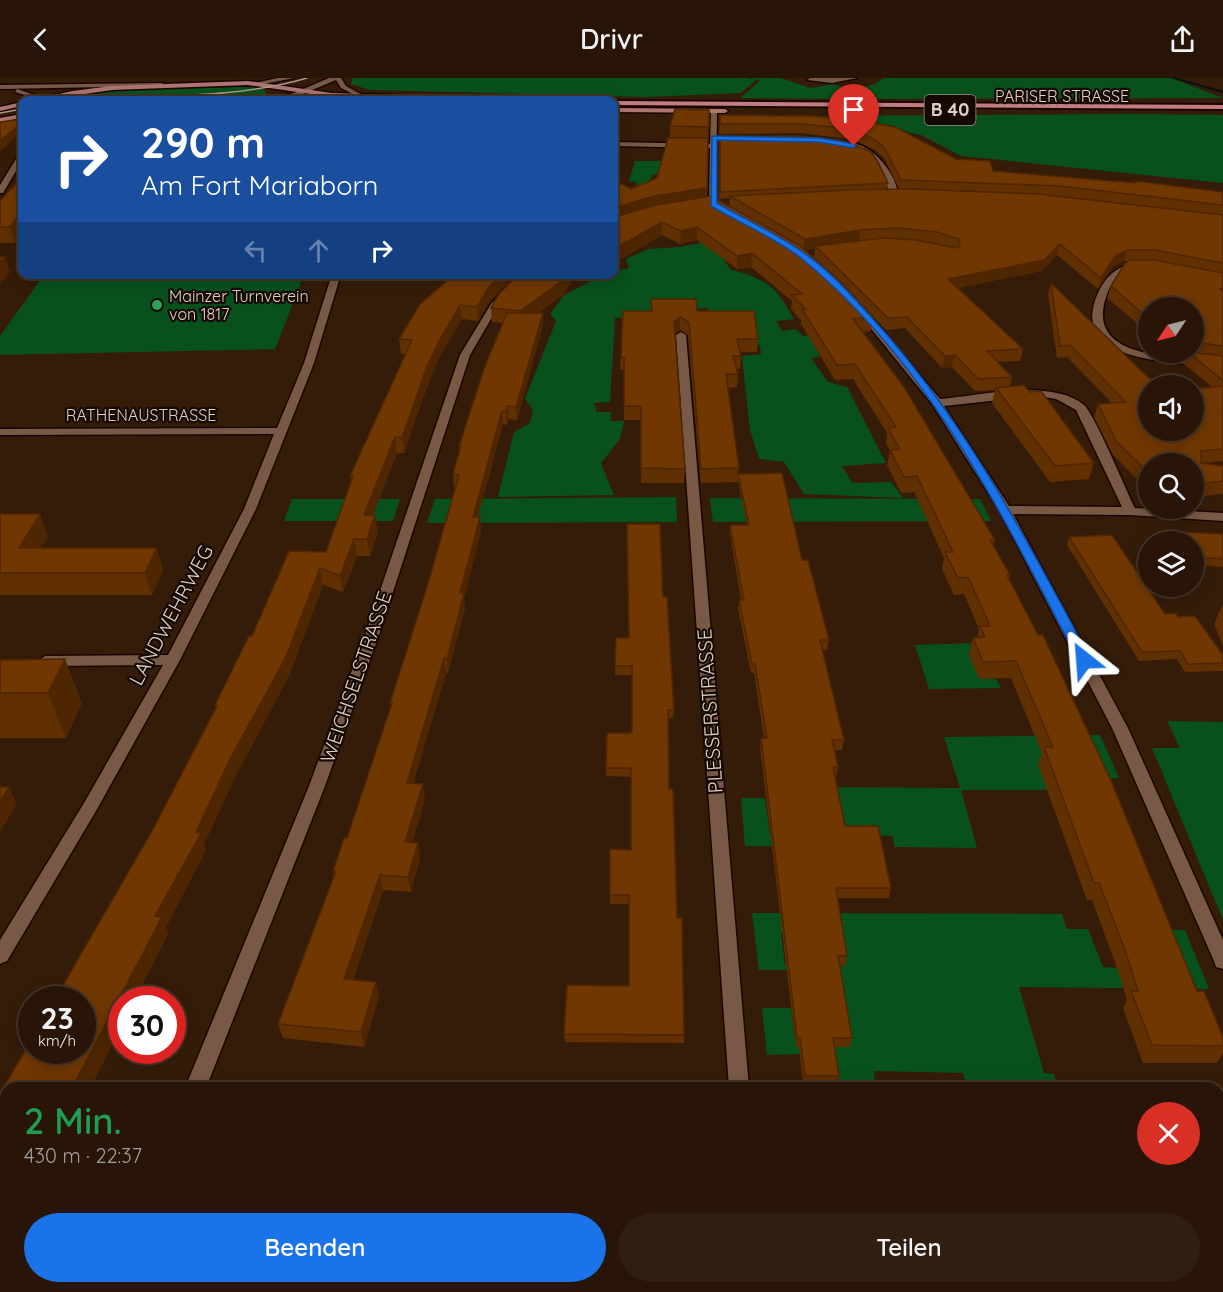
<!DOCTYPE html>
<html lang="de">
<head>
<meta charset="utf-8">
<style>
	body { margin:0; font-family:Quicksand,sans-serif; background:#301e11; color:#f1f3f6; height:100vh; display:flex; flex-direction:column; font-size:22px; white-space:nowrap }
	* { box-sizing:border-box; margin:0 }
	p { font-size:20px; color:#a59f9b }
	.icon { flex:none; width:33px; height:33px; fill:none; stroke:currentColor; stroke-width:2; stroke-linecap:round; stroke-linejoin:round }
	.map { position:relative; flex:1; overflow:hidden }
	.details { position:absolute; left:0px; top:1004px; width:1224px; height:212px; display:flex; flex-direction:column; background:#281507; border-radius:18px 18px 0 0; box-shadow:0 3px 15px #0003,0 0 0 2px #443428 }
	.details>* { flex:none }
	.hud { position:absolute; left:18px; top:18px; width:600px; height:183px; border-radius:12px; box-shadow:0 3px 15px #0003,0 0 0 2px #443428; background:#1a4fa0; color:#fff; overflow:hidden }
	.needle { width:39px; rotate:235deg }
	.tools { position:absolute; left:1138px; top:219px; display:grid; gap:12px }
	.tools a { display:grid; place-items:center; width:66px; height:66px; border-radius:50%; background:#281507; box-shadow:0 3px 15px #0003,0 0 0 2px #443428; font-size:30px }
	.speed { position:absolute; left:18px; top:908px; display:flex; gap:12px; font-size:30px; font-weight:700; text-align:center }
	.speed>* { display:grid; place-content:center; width:78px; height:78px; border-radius:50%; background:#281507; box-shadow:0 3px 15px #0003,0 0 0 2px #443428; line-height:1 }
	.speed small { font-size:15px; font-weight:400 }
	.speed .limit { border:9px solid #d22; background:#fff; color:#111 }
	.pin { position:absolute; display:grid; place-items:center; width:51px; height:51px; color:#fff; margin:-62px -26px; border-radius:50% 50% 50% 0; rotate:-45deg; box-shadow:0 0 6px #0007 }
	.pin .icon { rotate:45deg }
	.me { position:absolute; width:66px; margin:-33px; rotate:332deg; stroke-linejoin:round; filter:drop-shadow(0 0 4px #0008) }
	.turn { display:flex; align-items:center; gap:21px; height:126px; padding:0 24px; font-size:27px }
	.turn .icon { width:78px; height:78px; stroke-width:2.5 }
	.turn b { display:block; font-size:42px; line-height:51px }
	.lanes { display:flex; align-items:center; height:57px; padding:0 24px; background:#0003; justify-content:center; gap:30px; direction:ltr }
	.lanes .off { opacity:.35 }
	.round { display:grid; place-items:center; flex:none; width:63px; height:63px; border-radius:32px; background:#301e11 }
	.headline { display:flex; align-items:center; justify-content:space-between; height:102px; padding:0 24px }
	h1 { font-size:36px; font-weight:600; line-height:45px; color:#1e9e55 }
	.primary-button { display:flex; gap:12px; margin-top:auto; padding:12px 24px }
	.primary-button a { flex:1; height:69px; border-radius:36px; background:#1a73e8; color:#fff; font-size:24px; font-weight:600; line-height:69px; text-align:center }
	.primary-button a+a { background:#301e11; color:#f1f3f6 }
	header { display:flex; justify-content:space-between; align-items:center; height:78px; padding:0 24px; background:#281507; font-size:27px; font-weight:600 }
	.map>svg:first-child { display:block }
	.green { fill:#08511d; fill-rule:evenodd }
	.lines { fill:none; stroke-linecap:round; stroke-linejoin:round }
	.stream { fill:#011112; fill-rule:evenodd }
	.minor-casing { stroke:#1c0500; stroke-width:3 }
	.tertiary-casing { stroke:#1c0500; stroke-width:3 }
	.secondary-casing { stroke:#1c0500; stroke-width:3 }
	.primary-casing { stroke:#1c0500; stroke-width:3 }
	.trunk-casing { stroke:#1c0500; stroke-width:4 }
	.minor { fill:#775945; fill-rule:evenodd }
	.tertiary { fill:#775945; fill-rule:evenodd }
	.secondary { fill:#775945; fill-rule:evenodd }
	.primary { fill:#ae7571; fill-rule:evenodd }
	.trunk { fill:#c07e80; fill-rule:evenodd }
	.tram { stroke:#ac988a; stroke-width:1.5 }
	.wall { fill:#602f02; fill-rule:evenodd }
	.shaded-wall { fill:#4e2601 }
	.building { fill:#703702; stroke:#4e2601; stroke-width:1.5 }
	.route { fill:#1a73e8; stroke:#114b97; stroke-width:1.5 }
	.leisure-dot { fill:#2e9e5b; stroke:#150904; stroke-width:2 }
	.labels { text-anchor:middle; stroke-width:4.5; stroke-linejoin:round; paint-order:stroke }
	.far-street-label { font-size:16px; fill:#e0cec3; stroke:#150904 }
	.far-poi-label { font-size:16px; fill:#e0cec3; stroke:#150904; text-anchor:start }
	.shield { fill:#150904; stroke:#a3938a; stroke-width:1.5 }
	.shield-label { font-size:18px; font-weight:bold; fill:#e0cec3 }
	.street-label { font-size:20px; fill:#e0cec3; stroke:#150904 }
</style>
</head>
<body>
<header><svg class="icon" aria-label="back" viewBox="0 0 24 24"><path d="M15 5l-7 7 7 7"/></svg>Drivr<svg class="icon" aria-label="share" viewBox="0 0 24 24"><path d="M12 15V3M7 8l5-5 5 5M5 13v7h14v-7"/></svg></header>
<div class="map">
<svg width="1223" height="1214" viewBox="0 0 1223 1214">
	<rect width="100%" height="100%" fill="#351c09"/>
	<g class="green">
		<path d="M353,0H747L754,2L750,0H780L811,10L833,6L849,11L839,21L740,20L760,3L756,2L741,15L647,19L370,12L351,6Z"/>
		<path d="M884,0H1171L1223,20L840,21L849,13L874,6Z"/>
		<path d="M240,9L263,10L268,19L244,22L55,21L109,12Z"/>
		<path d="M614,27L897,28V29L614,30Z"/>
		<path d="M1131,36L1223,37V105L961,78L921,57L871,46L801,38Z"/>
		<path d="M635,83H660L661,95L652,97L650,104L635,113L637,104L629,103Z"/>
		<path d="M711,163L731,192C743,194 762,201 771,209C780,216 788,231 794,241L776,243L782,253L796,251L803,258L810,257L820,279L811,280L828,304L847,309L886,385L842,388L852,405L891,404L903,420L804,416L784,384L759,381L750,352L742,278L761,276L760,267L747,266L713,240L708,230L648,232L643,239L615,240L610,324L594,325L597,334H611V343H624L620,361L601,385L614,417L498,419L514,354L530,345L533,332L525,321L556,243L550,236L564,217L603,197L614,196V193L629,190L626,181L648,171L679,169Z"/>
		<path d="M44,197V196L304,197L275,271L0,277V258Z"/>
		<path d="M676,419L677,444L427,445L435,421Z"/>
		<path d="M710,420L980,421L991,443L713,444Z"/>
		<path d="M292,421H400L393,443H284Z"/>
		<path d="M976,565L979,601H996L1001,610L929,611L915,567Z"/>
		<path d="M1167,643L1223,644V842L1152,670H1180Z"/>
		<path d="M1100,657L1119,700L1095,701L1049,712H961L977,770L895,769L892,758L858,757L845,769L745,768L741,720H765L770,757H843L807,709L960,710L944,659Z"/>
		<path d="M752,835L1062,836L1067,851H1088L1103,889L1117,890L1165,852H1185L1209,911L1019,909L1044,995L1054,996L1058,1009H967L963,995L874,993L875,1009H772L771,1004H803L804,1007H837L800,976L767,977L762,930H791L796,969L788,892H759ZM781,855H839L845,888L785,887Z"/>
	</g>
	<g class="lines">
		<path class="stream" d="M1171,0H1177L1223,13V15Z"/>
		<defs>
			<g id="minor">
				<path d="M857,0L832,5L807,2L810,0Z"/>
				<path d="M714,31L717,33L716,128L709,126L710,70L614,68V64L710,66L711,33Z"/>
				<path d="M849,65C872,65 898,97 898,118H892L872,81L849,69Z"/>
				<path d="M19,76H22V83L3,115H0V107Z"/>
				<path d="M1140,184L1143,185V189C1125,193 1112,199 1106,219C1084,285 1183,278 1223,282V288C1182,284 1065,288 1098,215C1107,196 1119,187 1140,184Z"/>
				<path d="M332,196H341L314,285L256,431L180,582L96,733L7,883L0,886V862L84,725L163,587L45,588L38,583L45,578L168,577L244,431L274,356L0,357V351L277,350L304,285Z"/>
				<path d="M519,196H529L498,229L470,277L379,557L325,708L206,1010H185L309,708L365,557L460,277L491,226Z"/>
				<path d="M856,228H862L940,321C979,318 1051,300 1084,327C1094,335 1126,412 1135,430L1223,435V443L1130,437L1013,436L1128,650L1223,862V891L1216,889L1214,883L1112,650L999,432L932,326L856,232ZM1037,318L1056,321L1076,332L1122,429L1009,428L944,328Z"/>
				<path d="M681,254L686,257L749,1010H729L676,257Z"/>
				<path d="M103,1209H127L125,1214H101Z"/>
				<rect x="743" y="1209" width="24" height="5"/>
			</g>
			<g id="tertiary">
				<path d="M163,5L161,8L0,11V7Z"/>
				<path d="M17,11L47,21L48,22H40L15,14Z"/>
			</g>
			<g id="secondary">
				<path d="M278,0H294L258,7L255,5Z"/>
				<path d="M329,0H341L346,8L366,19L361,20L341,10L336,2L298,18L266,22L294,15Z"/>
			</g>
			<g id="primary">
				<path d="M248,3L332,15L487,20L490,22L332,19L248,7L112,12L44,22H33L72,13L112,8Z"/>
				<path d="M22,24V28L0,33V29Z"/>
				<path d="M614,30L725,31L728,33L725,35L614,34Z"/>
				<path d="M22,36V40L0,44V40Z"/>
			</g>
			<g id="trunk">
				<path d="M487,20H504L508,22H484Z"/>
				<path d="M614,23L1223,27V31L614,27Z"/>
			</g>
		</defs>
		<use href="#minor" class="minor-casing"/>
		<use href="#tertiary" class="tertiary-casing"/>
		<use href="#secondary" class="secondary-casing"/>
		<use href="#primary" class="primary-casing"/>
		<use href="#trunk" class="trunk-casing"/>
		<use href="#minor" class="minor"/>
		<use href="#tertiary" class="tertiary"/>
		<use href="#secondary" class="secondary"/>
		<use href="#primary" class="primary"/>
		<use href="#trunk" class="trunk"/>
		<g class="tram">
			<path d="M79,22C156,16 232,22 307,0"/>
			<path d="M0,35L22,31"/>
		</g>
	</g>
	<g class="wall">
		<path d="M709,32L707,118L729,128L730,120L719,121V64L888,105L887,111H899L884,80L875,72L860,65L842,60L799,55L719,56L720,37L812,38L993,93L1223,114V383L1203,385L1223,388V416L1194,419V386H1149V413L1113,377L1094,339L1098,326L1112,325L1067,279L1057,280L1048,216L1051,205L1149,352L1212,309L1184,286L1188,276L1174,274H1194V230H1149V255L1107,220L1111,208L1128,183H1124L1112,189L1098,211L1057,177L1042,193L958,210L1023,271L1020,283L998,284L1012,299L1010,309L1094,385L1089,401L1050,404L992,325L995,312L975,313L952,289L942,290L905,250L886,252L872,238L871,253L863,254L995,462L993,468L1010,497L1009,502L1197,913L1223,959V975L1217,985H1143L1123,930L1127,922L1117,890L1092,822H1087L1038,687L1042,675L1011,600L979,601L969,577L973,560H977L979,551L964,516L954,517L942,491L944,480L914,414L901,415L887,387L890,373L886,365L887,355L853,301L835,302L801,246V242L791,231L792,223L751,189L737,191L697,162L680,166L662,157L614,185V108L631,111L657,100L670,60V48ZM1048,117L1057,118L1153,129ZM924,164L935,165L944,168ZM815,170L814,179L818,184L804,172Z"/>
		<path d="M22,99L15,165H0V123Z"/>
		<path d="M518,196H594L586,201L574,199L563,217L538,235L543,247L517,342L508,341L507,347L503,346L478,439H480L481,453L464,521L465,530L448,595H446L413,706L425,721L412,765L420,780L411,814L383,812L353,902L379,919L364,969L283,960L278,946L334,799L333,793L347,760L391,629L390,625L427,509L456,410H454L453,396L459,375V368L503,245L492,244L491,230Z"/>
		<path d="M651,221L697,233L758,261L757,274H740L741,278L740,291H736L738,296L737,309L728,310L739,390L738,396L802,482L829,562L827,572H822L844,662L842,672H834L838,689L836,698H835L845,748L891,810L889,820H837L847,878L845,888H840L852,960L850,969H835L839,998L837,1008L803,1007L799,969H796L760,669L761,660H764L754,595H751L738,531L739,522H741L730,456V447H747L738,404L701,405L688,257L680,252L675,256L685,391L684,405H641L640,342H624V292H620L621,279L651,233Z"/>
		<path d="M489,224L478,243L462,241L440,278L428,306L404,375H397L373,437L378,454L370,478H357L343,514L323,507L289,598L236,697L204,766L206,772L166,849L168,856L135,921H122V948L90,1010H6V1031L0,1021V1015L151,755L216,631L215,627L252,558L326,474L351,405L350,398L406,276H401L399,261L420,226Z"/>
		<path d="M0,436L48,458L41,470L163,492L152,517H0Z"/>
		<path d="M1185,454L1223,456V489L1194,487V464H1183Z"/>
		<path d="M1069,459L1165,536L1178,539L1223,577V593L1185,594L1177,581L1139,583L1067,467Z"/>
		<path d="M663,519L674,632L673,640H668L669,711L684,957V965L565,964L564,956L629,908V826H610V817L631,772V699L606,698V690L632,655V597H615L616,560H628Z"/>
		<path d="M1222,528H1223V568L1214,546Z"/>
		<path d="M0,582L82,625L66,660H0Z"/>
		<rect x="1218" y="1051" width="5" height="106"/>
	</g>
	<g class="shaded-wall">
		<path d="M22,45V54L0,73V63Z"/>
		<path d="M707,110V122L614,143V130L654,118Z"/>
		<path d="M22,134V155L15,165L10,149Z"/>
		<path d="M662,144V157L614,185V171Z"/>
		<path d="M697,149V162L680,166L681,153Z"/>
		<path d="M860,152L859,163L815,168V170L803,172L805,161Z"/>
		<path d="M1060,166L1057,177L1042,193L946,212L948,201Z"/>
		<path d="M1127,172L1124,183L1112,189L1098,211L1101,200L1115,178Z"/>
		<path d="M752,175L751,189L737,191V178Z"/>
		<path d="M5,179L10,194L0,207V185Z"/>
		<path d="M502,196H515L489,224L478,243L477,229L488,210Z"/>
		<path d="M567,196H574V199L563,217L520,247V233Z"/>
		<path d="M586,196H594L586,201Z"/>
		<path d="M460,227L462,241L440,278L428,306L404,375L402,360L426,291L439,263Z"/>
		<path d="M543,235V247L517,342L516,329Z"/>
		<path d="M680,239V252L674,257V244Z"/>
		<path d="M955,277L952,289L942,290L945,278Z"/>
		<path d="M508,328V341L507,347L506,333Z"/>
		<path d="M502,333L503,346L474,453L473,439Z"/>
		<path d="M395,359L397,375L367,453L364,437Z"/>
		<path d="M40,436L48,458L28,492L19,470Z"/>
		<path d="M375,437L378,454L370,478L367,461Z"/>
		<path d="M480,439L481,453L464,521L465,530L448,595L447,581L460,515Z"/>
		<path d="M354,461L357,478L343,514L340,498Z"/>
		<path d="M157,470L163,492L152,517L145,495Z"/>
		<path d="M320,490L323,507L289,598L236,697L204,766L206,772L166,849L168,856L135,921H122V948L90,1010H72L196,754Z"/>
		<path d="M444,580L446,595L409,720L407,705Z"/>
		<path d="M65,581L82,625L66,660L48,615Z"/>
		<path d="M423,706L425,721L407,779L405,764Z"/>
		<path d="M9,709L17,726L0,754V724Z"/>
		<path d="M418,765L420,780L411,814L408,799Z"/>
		<path d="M380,797L383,812L348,916L344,901Z"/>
		<path d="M376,904L379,919L364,969L361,954Z"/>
	</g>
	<g class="building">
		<path d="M675,31L709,32V49L670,48Z"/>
		<path d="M720,37L812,38L858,42L895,49L956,81L990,83L993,93L1136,105V103L1223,114V127L1060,108L901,102L885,71L877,63L862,55L843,50L800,46H720Z"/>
		<path d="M22,41V45L0,63V44Z"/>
		<path d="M720,58H797L839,62L870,73L878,84L888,105L720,114Z"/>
		<path d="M668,60H708L707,110L654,118L614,130V108L622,106L631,111L657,100Z"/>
		<path d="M22,99V134L10,149H0V123Z"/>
		<path d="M912,111L1038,116L1223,137V185L1155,172H1127L1115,178L1101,200L1060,166L1044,182L948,201L1023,271L987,273L1012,299L978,301L955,277L945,278L907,239L888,240L815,168L883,160L916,162L956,170L960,168L959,161L937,154L899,150L860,152L805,161L730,118L849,112Z"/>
		<path d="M711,118L799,167L837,200L873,239L853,241L904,309L995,462H990L1010,497H1007L1038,557H1043L1112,705L1197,913H1204L1223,959V968L1152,967L1131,913H1138L1125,872L1099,805H1094L1044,669H1053L1016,583L983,584L973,560L985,559L980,548H990L968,499L958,500L945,474H953L917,398L904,399L890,372L900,371L888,350L896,349L855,286L837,287L802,231H806L792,217L802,216L752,175L737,178L697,149L681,153L662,144L614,171V139L656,127Z"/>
		<path d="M0,179H5L0,185Z"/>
		<path d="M1130,182H1154L1223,195V210L1220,211L1223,213V268L1194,264V230H1149V241L1111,208L1125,185Z"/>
		<path d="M455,196H502L488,210L477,229L460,227L439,263L426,291L402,360L395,359L364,437H375L367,461H354L340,498L320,490L285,581L231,679L196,754L201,755L155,838L162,839L72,1010H6V1020L0,1019V1015L32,961V972H82V921H55L151,755L217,628L215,627L249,558H252L289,473L326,474L353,398H350L412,262L399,261L420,226Z"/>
		<path d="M518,196H567L562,203L520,233L491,230L499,216Z"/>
		<path d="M1051,205L1157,308H1149V352H1194V311L1223,308V371L1201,373V385L1223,388V403L1194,407V386H1149V395L1117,364L1098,326L1126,324L1070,267L1060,268Z"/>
		<path d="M651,221H696L697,233H754L758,261H737L741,278H733L738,296H726L739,390L701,391L689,244L680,239L674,244L685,391L641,390V328H624V279H621L623,233H652Z"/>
		<path d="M507,235H543L516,329L508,328L506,333H502L473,439H480L460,515L464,516L447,581L444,580L407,705L423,706L405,764L418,765L408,799L380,797L344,901L376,904L361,954L278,946L336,793H333L344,760H347L392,625H390L427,509L459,397L453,396L461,368H459L485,288Z"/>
		<path d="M1189,274L1223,278V303Z"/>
		<path d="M1024,307L1030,314L1041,313L1094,385L1055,388L996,310Z"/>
		<path d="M782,395L802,482H808L829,562H820L844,662H832L838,689H833L845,748H878L891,810H836L847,878H838L852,960H833L839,998H805L800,960H797L761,660H767L755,586H752L739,522H744L730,447H749L738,396Z"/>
		<path d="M0,436H40L19,470H157L145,495H0Z"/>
		<path d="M627,446H660L663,519H667L674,632H668L669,711H673L677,840H682L684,957L564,956L567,907L629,908V817H610V771L631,772V690H606L607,655H632V588H615L616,560H629Z"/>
		<path d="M1185,454L1223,456V481L1195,479L1194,464H1189Z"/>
		<path d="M1112,457L1165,536L1176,535L1178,539L1195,538L1223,577V585L1188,586L1180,573L1142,574L1069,459Z"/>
		<path d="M65,581L48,615H0V582Z"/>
		<path d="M0,709H9L0,724Z"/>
		<rect x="1218" y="1051" width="5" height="95"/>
	</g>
	<path class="route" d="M712,58L819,60L856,66L854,70L819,64L717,62V125C746,142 777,156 804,175C830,193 852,218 873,241C965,342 1027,462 1091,582L1089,585L1084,586L1078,582C1003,439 929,284 801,180C777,161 738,144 711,128Z"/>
	<circle class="leisure-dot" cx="157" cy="227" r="6"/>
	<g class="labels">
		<g class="far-street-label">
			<text x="1062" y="24">PARISER STRASSE</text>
			<text x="141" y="343">RATHENAUSTRASSE</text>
		</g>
		<g class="far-poi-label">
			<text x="169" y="224">Mainzer Turnverein<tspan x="169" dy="18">von 1817</tspan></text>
		</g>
		<rect class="shield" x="924.5" y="17" width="51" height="30" rx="4.5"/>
		<g class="shield-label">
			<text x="950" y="38">B 40</text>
		</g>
		<g class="street-label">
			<text transform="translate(171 537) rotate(-62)" y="7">LANDWEHRWEG</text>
			<text transform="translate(356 599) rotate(-71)" y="7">WEICHSELSTRASSE</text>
			<text transform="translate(710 633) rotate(-94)" y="7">PLESSERSTRASSE</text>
		</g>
	</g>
</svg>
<div class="tools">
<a><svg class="needle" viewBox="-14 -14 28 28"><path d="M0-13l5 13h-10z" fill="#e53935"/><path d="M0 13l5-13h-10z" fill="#a59f9b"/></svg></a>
<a><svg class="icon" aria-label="sound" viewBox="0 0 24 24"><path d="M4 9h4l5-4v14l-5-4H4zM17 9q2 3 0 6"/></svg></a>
<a><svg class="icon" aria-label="search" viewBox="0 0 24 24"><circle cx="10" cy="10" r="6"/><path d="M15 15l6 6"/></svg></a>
<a><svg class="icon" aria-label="layers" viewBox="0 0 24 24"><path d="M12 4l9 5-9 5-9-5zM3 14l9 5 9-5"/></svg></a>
</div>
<div class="speed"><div>23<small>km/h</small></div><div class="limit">30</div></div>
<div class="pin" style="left:854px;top:68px;background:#d93025"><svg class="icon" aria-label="arrive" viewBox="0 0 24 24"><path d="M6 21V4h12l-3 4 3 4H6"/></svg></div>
<svg class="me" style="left:1084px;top:582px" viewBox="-20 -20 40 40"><path d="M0-17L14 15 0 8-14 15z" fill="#1a73e8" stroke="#fff" stroke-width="4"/></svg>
<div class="hud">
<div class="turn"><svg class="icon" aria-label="right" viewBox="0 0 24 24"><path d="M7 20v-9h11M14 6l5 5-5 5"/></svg><div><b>290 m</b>Am Fort Mariaborn</div></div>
<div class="lanes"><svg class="icon off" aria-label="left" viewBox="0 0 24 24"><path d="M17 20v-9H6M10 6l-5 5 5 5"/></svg><svg class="icon off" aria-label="ahead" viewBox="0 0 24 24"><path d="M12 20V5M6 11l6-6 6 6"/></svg><svg class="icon" aria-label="right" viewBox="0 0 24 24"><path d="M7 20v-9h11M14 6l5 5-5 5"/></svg></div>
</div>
<section class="details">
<div class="headline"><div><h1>2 Min.</h1><p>430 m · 22:37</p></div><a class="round" style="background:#d93025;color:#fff"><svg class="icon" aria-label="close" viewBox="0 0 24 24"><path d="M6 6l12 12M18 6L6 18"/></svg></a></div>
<div class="primary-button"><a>Beenden</a><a>Teilen</a></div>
</section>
</div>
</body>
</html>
